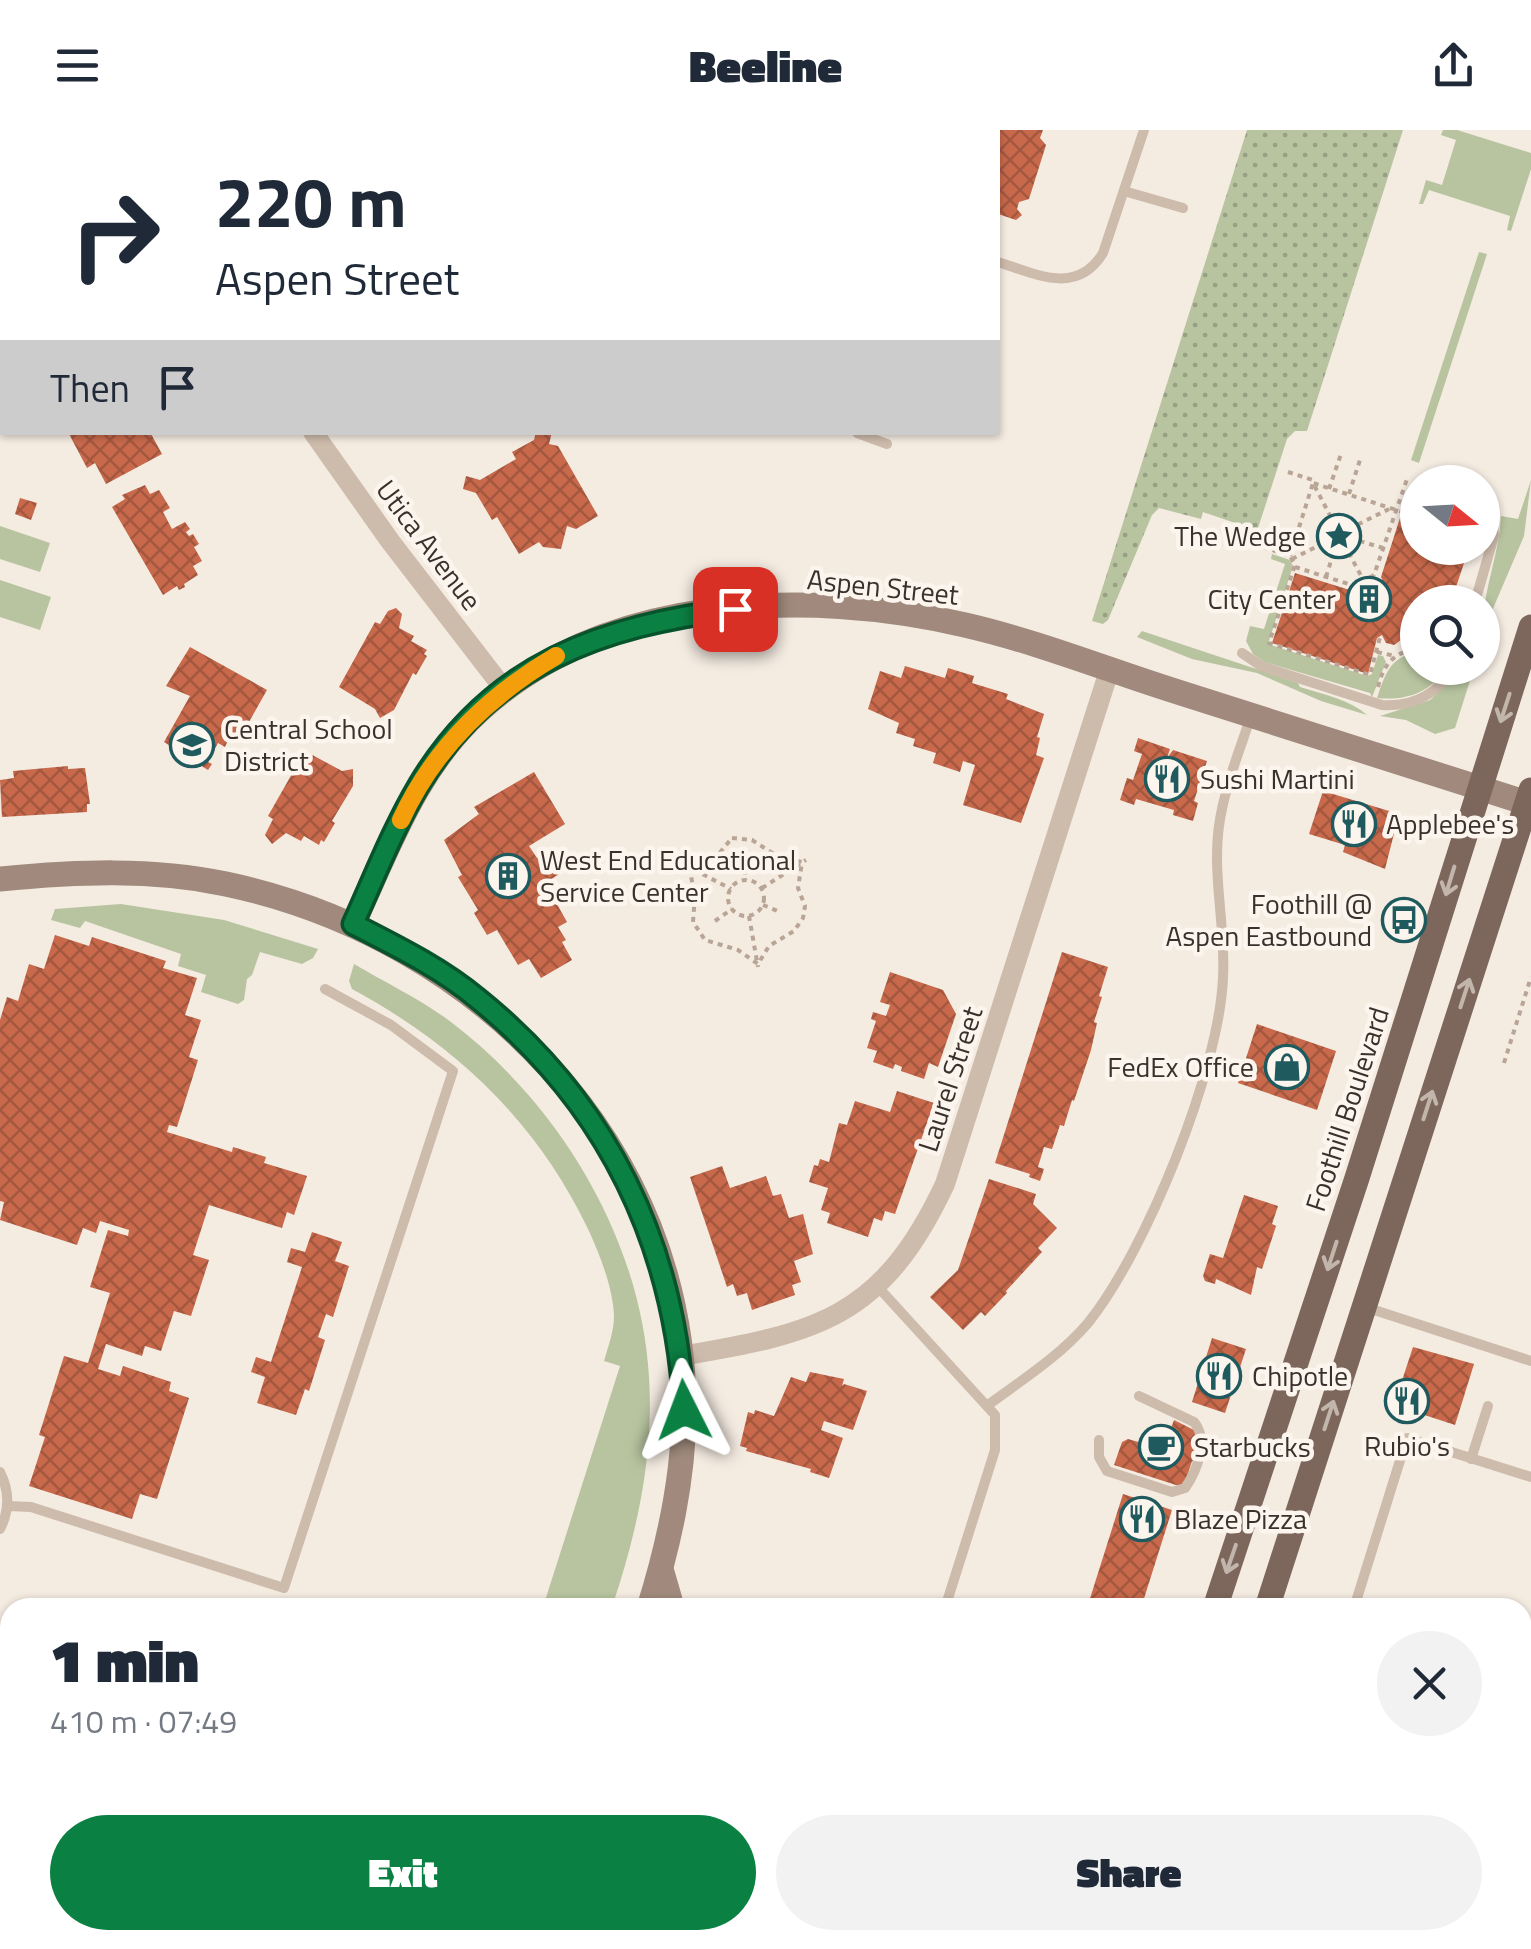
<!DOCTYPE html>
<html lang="en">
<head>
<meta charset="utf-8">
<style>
	body { margin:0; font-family:"Titillium Web",sans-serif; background:#f2f2f3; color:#1f2937; height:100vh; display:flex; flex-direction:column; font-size:38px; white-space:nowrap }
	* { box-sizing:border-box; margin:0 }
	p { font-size:32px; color:#747a83 }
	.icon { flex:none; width:55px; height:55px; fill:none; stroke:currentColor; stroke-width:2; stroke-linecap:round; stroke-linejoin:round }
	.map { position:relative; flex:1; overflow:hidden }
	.panel { position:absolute; left:0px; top:1468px; width:1532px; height:352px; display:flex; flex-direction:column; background:#fff; border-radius:30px 30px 0 0; box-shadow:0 2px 8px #0004 }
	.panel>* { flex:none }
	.guide { position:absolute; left:0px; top:0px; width:1000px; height:305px; box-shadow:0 2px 8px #0004; background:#fff; color:#1f2937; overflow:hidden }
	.needle { width:65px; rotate:108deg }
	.fabs { position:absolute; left:1400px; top:335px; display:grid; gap:20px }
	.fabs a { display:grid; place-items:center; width:100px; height:100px; border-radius:50%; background:#fff; box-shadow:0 2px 8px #0004; font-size:50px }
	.pin { position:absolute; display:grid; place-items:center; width:85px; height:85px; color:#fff; margin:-42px; border-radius:20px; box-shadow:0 5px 15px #0006 }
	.me { position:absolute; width:110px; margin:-55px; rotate:357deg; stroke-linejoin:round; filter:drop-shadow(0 0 8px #0008) }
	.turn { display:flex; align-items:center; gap:35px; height:210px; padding:0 50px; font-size:45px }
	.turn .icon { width:130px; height:130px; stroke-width:2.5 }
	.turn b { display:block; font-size:70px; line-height:85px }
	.then { display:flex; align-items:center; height:95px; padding:0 50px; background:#0003; gap:20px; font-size:38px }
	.round { display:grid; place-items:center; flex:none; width:105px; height:105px; border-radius:52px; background:#f2f2f3 }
	.head { display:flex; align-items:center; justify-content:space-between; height:170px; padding:0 50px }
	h1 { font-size:60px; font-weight:800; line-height:75px }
	.button { display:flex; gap:20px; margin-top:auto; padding:20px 50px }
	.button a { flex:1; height:115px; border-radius:60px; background:#0b8043; color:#fff; font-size:40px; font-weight:800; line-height:115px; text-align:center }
	.button a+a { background:#f2f2f3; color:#1f2937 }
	header { display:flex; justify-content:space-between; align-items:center; height:130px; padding:0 50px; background:#fff; font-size:45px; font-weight:800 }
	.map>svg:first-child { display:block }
	.grass { fill:url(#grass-dots) }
	.garden { fill:#b8c4a0 }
	.building { fill:url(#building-cross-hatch) }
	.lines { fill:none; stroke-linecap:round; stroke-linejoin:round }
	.path { stroke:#b9a596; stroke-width:4; stroke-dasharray:5 5; stroke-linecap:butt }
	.lane { stroke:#cdbbac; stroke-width:10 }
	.street { stroke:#cdbbac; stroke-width:20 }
	.secondary { stroke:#a18a7d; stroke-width:25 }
	.primary { stroke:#7d675c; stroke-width:25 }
	.oneway { stroke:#c2b5ac }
	.route-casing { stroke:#07532c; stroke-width:25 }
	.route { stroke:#0b8043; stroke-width:18 }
	.slow { stroke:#f59e0b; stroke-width:18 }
	.labels { text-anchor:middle; stroke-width:9; stroke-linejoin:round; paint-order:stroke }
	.poi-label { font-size:28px; fill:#3b302b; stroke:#fbf5ee; text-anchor:start }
	.street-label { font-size:28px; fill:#3b302b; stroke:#fbf5ee }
</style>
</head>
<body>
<header><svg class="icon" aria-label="menu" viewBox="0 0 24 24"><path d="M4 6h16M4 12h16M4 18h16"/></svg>Beeline<svg class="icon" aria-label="share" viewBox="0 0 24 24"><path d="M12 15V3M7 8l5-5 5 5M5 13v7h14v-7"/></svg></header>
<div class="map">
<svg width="1531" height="1819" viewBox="0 0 1531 1819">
	<defs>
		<pattern id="grass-dots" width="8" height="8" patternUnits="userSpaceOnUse" patternTransform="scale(2.5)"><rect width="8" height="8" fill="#b8c4a0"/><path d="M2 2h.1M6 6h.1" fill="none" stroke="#97a083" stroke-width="1.8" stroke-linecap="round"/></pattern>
		<pattern id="building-cross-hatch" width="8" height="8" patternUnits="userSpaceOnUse" patternTransform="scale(2.5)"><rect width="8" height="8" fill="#c8694b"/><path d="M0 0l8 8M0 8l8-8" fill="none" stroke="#a4573f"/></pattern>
	</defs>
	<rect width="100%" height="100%" fill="#f4ebe1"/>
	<path class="grass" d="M1247,0H1403L1307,301H1295L1287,309L1258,398L1246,405L1242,403L1244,396L1203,382L1201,389L1159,378L1152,385L1108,490L1103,494L1092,491Z"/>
	<g class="garden">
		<path d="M1443,0H1457L1531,23V39L1511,101L1507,100L1510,86L1429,60L1423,74H1419L1426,50L1442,55L1456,10L1441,5Z"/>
		<path d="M1479,122L1487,124L1419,333L1411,330Z"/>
		<path d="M1531,350L1524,406L1483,502C1482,461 1499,427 1501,386L1518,389Z"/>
		<path d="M0,396L50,413L40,442L0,429Z"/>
		<path d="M1272,424L1290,430L1293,436L1268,514L1367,546L1372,544L1378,525L1383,526L1386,532L1372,567L1370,563L1264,532L1253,524L1246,511L1250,496L1264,499L1285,434L1271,429Z"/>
		<path d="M0,450L51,467L40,500L0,487Z"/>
		<path d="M1142,501L1298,553L1300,557C1327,565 1350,570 1367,585L1321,571L1257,543L1192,529L1137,507Z"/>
		<path d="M1417,523L1418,538H1446C1430,563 1406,571 1377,568C1385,545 1390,526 1417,523Z"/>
		<path d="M1466,538H1474L1455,598L1435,604L1406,590L1380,586L1430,570L1451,550L1464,545Z"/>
		<path d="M121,774L224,790L318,819L313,828L302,834L260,822L252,845L247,849L244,870L238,874L201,862L206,845L178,836L181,824L85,791L80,798L51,790L55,779Z"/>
		<path d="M354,834C386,853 422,870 451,892C560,975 641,1109 649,1247C654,1326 637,1403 612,1477H543L620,1236L604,1231C608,1216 614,1202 614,1186C613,1158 600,1125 588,1099C537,992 456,915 352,859L349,851Z"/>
	</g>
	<g class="building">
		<path d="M998,0H1043L1040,8L1046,15L1029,69L1019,72L1017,79L1022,85L1016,90L998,84Z"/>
		<path d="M68,302H150L162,324L106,354L95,333L87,338Z"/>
		<path d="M536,302H552L549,314L558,316L598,386L576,399L567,396L561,419L543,417L539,412L519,424L497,387L492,390L476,363L463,359L466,346L480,350L516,329L512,322L534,310Z"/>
		<path d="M145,355L150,364L159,360L170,378L163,382L172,399L185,392L190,399L186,402L189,406L193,404L199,414L194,417L202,431L193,436L198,445L184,454L185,457L179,460L177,456L163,465L112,377L125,369L122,365Z"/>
		<path d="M20,368L37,373L31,390L15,384Z"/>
		<path d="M1400,388L1418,394V418H1469L1451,472H1418V500L1401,495L1404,508L1394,515L1386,513L1382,505L1377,508L1368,544L1272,513L1295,443L1353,461L1355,465L1359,463L1356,459L1377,449L1379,453L1383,451L1381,447Z"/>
		<path d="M396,478L402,484L399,498L414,506L411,511L427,520L424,524L427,526L416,545L413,543L394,580L380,588L375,579L339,557L375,492L380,494L388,481Z"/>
		<path d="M190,517L267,560L240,608L231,603L225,617L218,613L208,632L212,634L208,640L164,612L190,566L166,556Z"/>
		<path d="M905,536L945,548L948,538L974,546L972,553L1008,564L1006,569L1044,584L1037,607L1040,608L1036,625L1044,628L1021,693L963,675L975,635L963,631L960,642L933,633L936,623L913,616L915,609L896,603L899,593L868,579L880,541L901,548Z"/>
		<path d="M1138,608L1170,619L1167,628L1173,620L1207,631L1194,671L1198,673L1193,691L1173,685L1174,680L1136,669L1134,675L1120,670L1127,648L1133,650L1142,624L1134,621Z"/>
		<path d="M305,621L342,641L353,639V656L332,691L335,693L324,712L321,710L319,715L304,706L301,711L286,703L272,714L265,705L273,689L268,686Z"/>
		<path d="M68,636V639L85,638L90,674H87V682L2,687L0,650L14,648L13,641Z"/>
		<path d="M534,642L565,694L529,716L537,728L546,722L559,744L550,750L564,772L558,776L567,792L558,797L566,810L562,812L572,830L541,848L529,829L518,835L497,800L487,805L474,783L478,780L458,747L462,745L444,710L479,684L474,677Z"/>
		<path d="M1323,661L1399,684L1385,739L1343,722L1345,715L1309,704Z"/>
		<path d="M55,805L89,816L92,807L166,831L163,838L197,848L185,885L201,890L189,927L198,930L177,997L169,995L167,1002L232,1022L233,1017L266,1027L264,1033L307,1046L294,1085L287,1082L282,1098L209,1075L193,1125L209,1130L191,1186L174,1181L161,1221L145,1216L142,1226L106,1214L98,1239L120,1246L123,1236L171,1252L169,1261L189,1268L157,1369L140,1364L132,1389L29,1356L45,1307L39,1305L64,1226L88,1233L110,1163L90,1157L108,1100L128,1106L129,1100L100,1091L96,1103L83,1098L77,1115L0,1090L4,1072L0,1071V890L7,867L18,871L29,834L44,839Z"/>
		<path d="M1062,822L1108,837L1099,866L1102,867L1094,892L1097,893L1091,920L1074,971L1072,970L1064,996L1060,995L1052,1019L1044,1017L1038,1037L1044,1039L1040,1051L1029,1047L1030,1044L995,1033Z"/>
		<path d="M890,842L943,860L956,884L938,937L929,933L924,949L901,941L902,937L895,934L893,939L873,932L877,921L867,918L876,891L871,889L873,882L886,886L890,875L880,872Z"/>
		<path d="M1257,894L1336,921L1317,980L1238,953Z"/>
		<path d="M897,961L934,973L895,1084L885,1081L882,1091L874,1088L868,1107L827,1093L830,1083L821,1080L828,1058L809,1052L814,1035L818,1036L820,1029L829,1032L839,993L847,995L855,971L890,982Z"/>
		<path d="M722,1036L730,1058L766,1046L773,1066L781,1064L789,1088L803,1084L813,1124L794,1131L801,1152L792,1155L795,1165L752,1180L747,1163L737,1166L733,1154L727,1157L690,1047Z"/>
		<path d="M989,1049L1036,1064L1033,1074L1057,1098L1038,1118L1042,1122L1006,1161L1007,1163L985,1186L981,1182L963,1200L930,1167L958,1140Z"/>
		<path d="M1244,1065L1278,1076L1272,1094L1276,1096L1262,1139L1257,1137L1251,1165L1216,1149L1215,1154L1205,1151L1203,1146L1210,1124L1223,1128Z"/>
		<path d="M312,1102L342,1112L335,1131L349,1136L333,1187L326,1184L318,1207L325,1210L309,1261L305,1259L296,1285L257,1273L265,1247L251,1242L256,1227L271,1232L302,1137L287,1132L291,1118L305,1122Z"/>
		<path d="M1212,1208L1246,1219L1225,1283L1192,1272Z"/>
		<path d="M1413,1217L1474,1234L1455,1295L1394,1275Z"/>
		<path d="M810,1242L844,1249L842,1256L844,1254L867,1261L853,1300L824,1291L821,1300L843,1308L829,1348L810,1342L811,1339L746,1321L747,1318L740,1316L748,1282L754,1284L755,1280L774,1286L791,1247L806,1252Z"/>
		<path d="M1174,1290L1194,1300L1199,1310L1194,1332L1192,1331L1185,1353L1179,1356L1114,1335L1122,1312L1128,1309L1142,1313L1144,1307L1171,1298Z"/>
		<path d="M1123,1364L1172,1380L1141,1478H1087Z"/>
		<path d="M1528,1703L1531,1704V1762L1522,1759V1722Z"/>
		<path d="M0,1793L10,1797V1810H51L52,1819H0Z"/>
		<path d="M628,1810H734L738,1819H632Z"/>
		<path d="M960,1810H1036L1033,1819H957Z"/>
	</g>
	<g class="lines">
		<g class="path">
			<path d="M1288,342L1313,350V353L1418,387"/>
			<path d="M1329,359L1341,324"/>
			<path d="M1349,364L1360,330"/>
			<circle cx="1340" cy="405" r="11"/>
			<path d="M1349,399L1389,379"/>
			<path d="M1350,408L1383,418"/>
			<path d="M1344,414L1366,455"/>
			<path d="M1263,417L1290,426L1295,435L1269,513L1370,545L1380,507"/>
			<path d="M1290,426L1313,353L1335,395"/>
			<path d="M1292,429L1330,410"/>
			<path d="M1295,437L1355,456L1374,445L1408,346"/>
			<path d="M1326,447L1336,415"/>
			<path d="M1403,494L1407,501L1418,502"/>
			<path d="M1407,501V520"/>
			<path d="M1377,522L1395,526"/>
			<path d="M1378,557C1383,536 1394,520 1418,520"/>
			<path d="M732,708L752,710L777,726L802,732L798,758L805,776L803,788L794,801L769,816L758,834L738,820L705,810L693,792L695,765L689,737L717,726Z"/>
			<path d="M742,730L746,750"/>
			<path d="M685,735L731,759"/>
			<circle cx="746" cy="768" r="18"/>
			<path d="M762,758L806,730"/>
			<path d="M763,775L780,782"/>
			<path d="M749,786L758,837"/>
			<path d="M715,791L732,779"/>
			<path d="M1504,933L1531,847"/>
		</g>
		<g class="lane">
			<path d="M811,2L812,0"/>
			<path d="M1124,61L1183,78"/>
			<path d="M998,132C1036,144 1077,166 1103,123L1144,0"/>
			<path d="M857,303L887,314"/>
			<path d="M1475,472L1494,406L1492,386"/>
			<path d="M1242,523L1261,536L1382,575C1413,577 1437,564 1453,538"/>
			<path d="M878,1157L995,1285V1320L945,1478"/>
			<path d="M1365,1177L1531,1231"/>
			<path d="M988,1275C1022,1250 1060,1226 1088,1193C1146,1121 1219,941 1223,848C1226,798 1212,746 1219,696C1224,659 1239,622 1251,586"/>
			<path d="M1099,1310V1327L1107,1341L1172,1362L1185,1358C1197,1341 1209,1310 1194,1292L1139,1266"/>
			<path d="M1471,1329L1488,1276"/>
			<path d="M0,1342C10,1362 10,1380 0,1399"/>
			<path d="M8,1376L31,1377L284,1458L453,941L391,895L325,859"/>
			<path d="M1354,1478L1407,1308L1531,1347"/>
			<path d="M1522,1600L1531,1576"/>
			<path d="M781,1819L784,1810"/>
			<path d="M834,1819L837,1810"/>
			<path d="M1450,1819L1453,1810"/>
		</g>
		<g class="street">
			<path d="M162,0L163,2"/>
			<path d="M313,302L390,411L504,559"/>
			<path d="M681,1226C818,1203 882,1188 945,1054L1109,541"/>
		</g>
		<g class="secondary">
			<path d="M0,749C76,742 151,738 226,754C479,808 686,1016 684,1284C683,1351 669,1414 649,1478"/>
			<path d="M353,794C388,719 416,638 479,581C605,465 806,458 965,495C1039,512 1110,541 1181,563C1296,600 1411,637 1527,673"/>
			<path d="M661,1439L670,1470L667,1478"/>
			<path d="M1308,1810L1335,1819"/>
			<path d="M521,1819L526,1810"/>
		</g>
		<g class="primary">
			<path d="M1215,1478L1357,1048L1531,497"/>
			<path d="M1267,1478L1531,660"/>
			<path d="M1102,1819L1105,1810"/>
			<path d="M1158,1819L1161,1810"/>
		</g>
	</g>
	<defs><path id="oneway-shaft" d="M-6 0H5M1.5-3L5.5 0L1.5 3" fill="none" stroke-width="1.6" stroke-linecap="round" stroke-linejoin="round" transform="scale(2.5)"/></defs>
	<g class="oneway">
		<use href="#oneway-shaft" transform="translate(1505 578) rotate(108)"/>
		<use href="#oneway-shaft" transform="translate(1450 751) rotate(107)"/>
		<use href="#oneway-shaft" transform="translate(1465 863) rotate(-72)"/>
		<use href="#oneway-shaft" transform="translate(1428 975) rotate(-72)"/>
		<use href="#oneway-shaft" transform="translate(1332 1126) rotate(108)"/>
		<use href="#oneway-shaft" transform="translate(1329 1285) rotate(-72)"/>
		<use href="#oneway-shaft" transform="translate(1231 1429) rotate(109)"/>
	</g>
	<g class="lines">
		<defs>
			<path id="route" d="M684,1280C675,1115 608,974 478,869C441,838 396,816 353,794C374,748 393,699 419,655C492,533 602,496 735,479"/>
		</defs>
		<use href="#route" class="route-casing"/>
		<use href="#route" class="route"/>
		<path class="slow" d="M401,690C434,618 488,566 556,526"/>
	</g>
	<defs>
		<symbol id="sight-ring" viewBox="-11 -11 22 22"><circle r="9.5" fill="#fbf5ee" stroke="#1f5a5e" stroke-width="1.5"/><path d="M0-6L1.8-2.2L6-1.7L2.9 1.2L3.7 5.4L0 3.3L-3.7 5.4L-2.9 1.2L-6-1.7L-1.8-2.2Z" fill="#1f5a5e"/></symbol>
		<symbol id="building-ring" viewBox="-11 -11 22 22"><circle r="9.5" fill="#fbf5ee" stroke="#1f5a5e" stroke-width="1.5"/><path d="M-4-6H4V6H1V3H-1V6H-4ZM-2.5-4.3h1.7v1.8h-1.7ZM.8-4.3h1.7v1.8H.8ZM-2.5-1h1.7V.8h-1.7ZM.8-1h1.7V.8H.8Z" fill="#1f5a5e"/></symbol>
		<symbol id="school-ring" viewBox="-11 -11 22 22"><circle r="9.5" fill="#fbf5ee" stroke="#1f5a5e" stroke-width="1.5"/><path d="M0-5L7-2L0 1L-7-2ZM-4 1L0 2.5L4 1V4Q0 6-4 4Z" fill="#1f5a5e"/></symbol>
		<symbol id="restaurant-ring" viewBox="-11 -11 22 22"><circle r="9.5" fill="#fbf5ee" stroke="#1f5a5e" stroke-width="1.5"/><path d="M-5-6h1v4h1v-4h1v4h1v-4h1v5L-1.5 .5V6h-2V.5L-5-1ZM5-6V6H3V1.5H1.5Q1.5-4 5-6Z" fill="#1f5a5e"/></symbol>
		<symbol id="bus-ring" viewBox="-11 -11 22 22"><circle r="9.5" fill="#fbf5ee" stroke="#1f5a5e" stroke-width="1.5"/><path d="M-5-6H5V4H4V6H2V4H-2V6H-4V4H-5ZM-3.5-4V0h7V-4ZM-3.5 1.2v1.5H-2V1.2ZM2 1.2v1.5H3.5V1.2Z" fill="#1f5a5e"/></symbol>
		<symbol id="shop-ring" viewBox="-11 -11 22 22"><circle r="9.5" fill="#fbf5ee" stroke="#1f5a5e" stroke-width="1.5"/><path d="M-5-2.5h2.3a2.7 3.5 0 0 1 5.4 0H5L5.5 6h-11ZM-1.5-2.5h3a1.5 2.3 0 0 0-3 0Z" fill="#1f5a5e"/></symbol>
		<symbol id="cafe-ring" viewBox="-11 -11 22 22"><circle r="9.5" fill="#fbf5ee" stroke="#1f5a5e" stroke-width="1.5"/><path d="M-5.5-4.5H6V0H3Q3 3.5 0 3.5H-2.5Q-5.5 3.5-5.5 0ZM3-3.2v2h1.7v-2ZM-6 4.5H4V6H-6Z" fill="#1f5a5e"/></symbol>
	</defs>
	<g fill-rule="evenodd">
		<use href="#sight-ring" x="1314" y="381" width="50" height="50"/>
		<use href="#building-ring" x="1344" y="444" width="50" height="50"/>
		<use href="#school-ring" x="167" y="590" width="50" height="50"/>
		<use href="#restaurant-ring" x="1142" y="624" width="50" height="50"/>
		<use href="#restaurant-ring" x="1329" y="669" width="50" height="50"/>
		<use href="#building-ring" x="483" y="721" width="50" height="50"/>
		<use href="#bus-ring" x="1379" y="765" width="50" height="50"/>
		<use href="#shop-ring" x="1262" y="912" width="50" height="50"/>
		<use href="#restaurant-ring" x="1194" y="1221" width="50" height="50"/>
		<use href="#restaurant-ring" x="1382" y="1246" width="50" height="50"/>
		<use href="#cafe-ring" x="1136" y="1292" width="50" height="50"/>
		<use href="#restaurant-ring" x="1117" y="1364" width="50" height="50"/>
	</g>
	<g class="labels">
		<g class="poi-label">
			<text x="1306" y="416" text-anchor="end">The Wedge</text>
			<text x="1336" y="479" text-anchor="end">City Center</text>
			<text x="224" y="609">Central School<tspan x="224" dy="32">District</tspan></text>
			<text x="1200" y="659">Sushi Martini</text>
			<text x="1386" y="704">Applebee's</text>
			<text x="540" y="740">West End Educational<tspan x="540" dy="32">Service Center</tspan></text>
			<text x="1372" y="784" text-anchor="end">Foothill @<tspan x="1372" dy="32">Aspen Eastbound</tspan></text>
			<text x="1254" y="947" text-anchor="end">FedEx Office</text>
			<text x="1252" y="1256">Chipotle</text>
			<text x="1407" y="1326" text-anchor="middle">Rubio's</text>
			<text x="1194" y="1327">Starbucks</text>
			<text x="1174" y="1399">Blaze Pizza</text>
		</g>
		<g class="street-label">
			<text transform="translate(429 415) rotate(53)" y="10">Utica Avenue</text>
			<text transform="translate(883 457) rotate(6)" y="10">Aspen Street</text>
			<text transform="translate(950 949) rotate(-72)" y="10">Laurel Street</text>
			<text transform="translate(1347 979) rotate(-72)" y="10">Foothill Boulevard</text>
		</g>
	</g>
</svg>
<div class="fabs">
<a><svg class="needle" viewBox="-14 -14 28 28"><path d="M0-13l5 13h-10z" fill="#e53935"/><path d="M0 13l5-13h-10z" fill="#747a83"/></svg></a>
<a><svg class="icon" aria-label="search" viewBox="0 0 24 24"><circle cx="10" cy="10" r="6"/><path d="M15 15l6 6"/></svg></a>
</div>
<div class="pin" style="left:735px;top:479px;background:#d93025"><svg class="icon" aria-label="arrive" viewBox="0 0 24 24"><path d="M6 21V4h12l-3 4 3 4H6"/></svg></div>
<svg class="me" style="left:684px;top:1280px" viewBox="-20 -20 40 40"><path d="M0-17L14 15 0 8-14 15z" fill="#0b8043" stroke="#fff" stroke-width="4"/></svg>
<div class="guide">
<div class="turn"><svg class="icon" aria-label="right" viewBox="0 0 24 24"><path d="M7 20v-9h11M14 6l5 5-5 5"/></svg><div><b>220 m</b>Aspen Street</div></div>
<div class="then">Then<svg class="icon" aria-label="arrive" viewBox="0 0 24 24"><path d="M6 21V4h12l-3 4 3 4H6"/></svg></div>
</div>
<section class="panel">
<div class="head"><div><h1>1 min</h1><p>410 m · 07:49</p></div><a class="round"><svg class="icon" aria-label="close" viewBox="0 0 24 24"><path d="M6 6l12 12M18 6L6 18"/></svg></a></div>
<div class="button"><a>Exit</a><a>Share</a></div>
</section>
</div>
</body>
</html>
